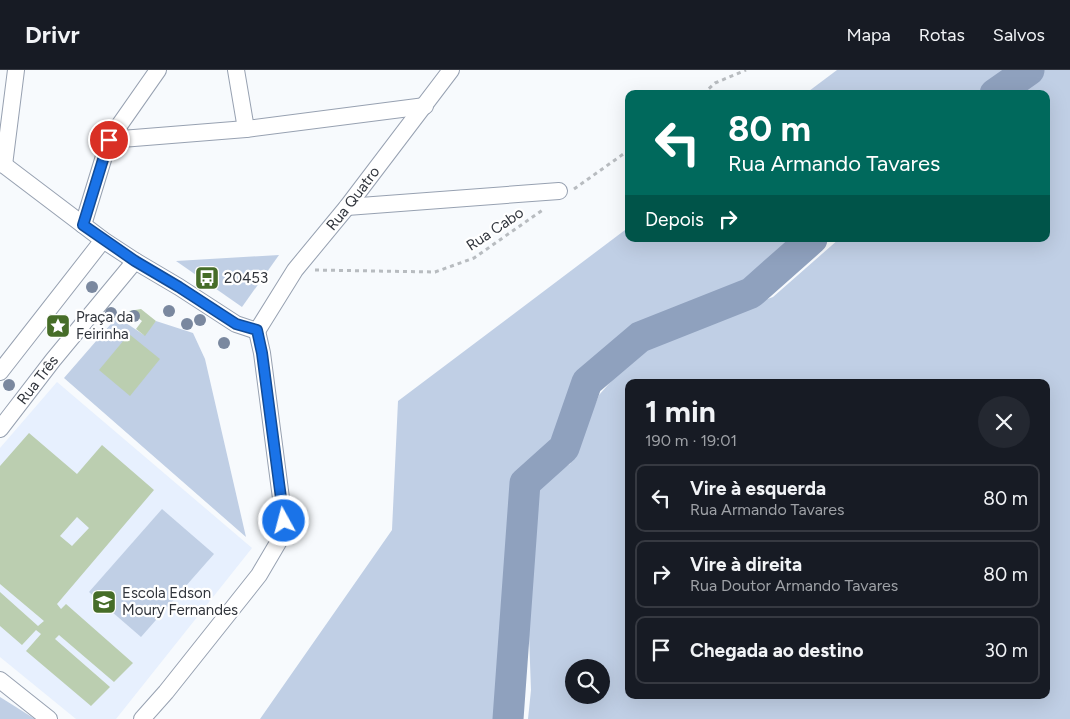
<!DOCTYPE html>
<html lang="pt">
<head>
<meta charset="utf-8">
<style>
	body { margin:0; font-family:Figtree,sans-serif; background:#242831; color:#f1f3f6; height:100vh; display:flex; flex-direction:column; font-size:19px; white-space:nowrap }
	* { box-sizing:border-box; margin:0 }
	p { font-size:16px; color:#9ea1a6 }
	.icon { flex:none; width:28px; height:28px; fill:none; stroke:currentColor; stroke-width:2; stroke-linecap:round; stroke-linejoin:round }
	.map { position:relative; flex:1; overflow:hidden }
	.side { position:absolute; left:625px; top:309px; width:425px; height:320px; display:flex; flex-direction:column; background:#171b24; border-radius:10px; box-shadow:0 5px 20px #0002 }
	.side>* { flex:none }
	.banner { position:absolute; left:625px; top:20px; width:425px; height:152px; border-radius:10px; box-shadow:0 5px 20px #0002; background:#00695c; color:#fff; overflow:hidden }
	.tools { position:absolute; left:565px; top:589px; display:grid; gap:10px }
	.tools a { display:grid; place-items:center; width:45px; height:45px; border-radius:50%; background:#171b24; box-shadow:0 5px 20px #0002; font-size:25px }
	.pin { position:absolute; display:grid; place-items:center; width:42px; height:42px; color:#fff; margin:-21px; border:2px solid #fff; border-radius:50%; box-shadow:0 1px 5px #0007 }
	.me { position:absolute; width:55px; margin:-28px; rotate:353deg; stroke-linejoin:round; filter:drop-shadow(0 0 4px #0008) }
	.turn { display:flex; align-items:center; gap:18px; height:105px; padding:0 20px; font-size:22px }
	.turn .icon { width:65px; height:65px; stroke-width:2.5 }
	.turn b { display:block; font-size:35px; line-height:42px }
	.then { display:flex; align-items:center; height:48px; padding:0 20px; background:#0003; gap:10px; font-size:19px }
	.round { display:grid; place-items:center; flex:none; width:52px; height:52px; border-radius:26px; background:#242831 }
	.head { display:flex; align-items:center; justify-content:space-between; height:85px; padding:0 20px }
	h1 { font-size:30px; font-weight:700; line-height:38px }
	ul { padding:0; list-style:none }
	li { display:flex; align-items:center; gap:15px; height:68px; margin:0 10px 8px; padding:0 10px; border:2px solid #363941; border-radius:10px }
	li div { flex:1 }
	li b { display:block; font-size:19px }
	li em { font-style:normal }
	header { display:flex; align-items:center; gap:30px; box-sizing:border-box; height:70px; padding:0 25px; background:#171b24; border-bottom:1px solid #363941 }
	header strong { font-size:24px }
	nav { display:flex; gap:28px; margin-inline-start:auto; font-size:18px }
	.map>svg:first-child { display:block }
	.built { fill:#e7f0fe }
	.green { fill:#c0cfe5; fill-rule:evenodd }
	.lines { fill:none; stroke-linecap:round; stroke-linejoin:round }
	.river { stroke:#8fa1be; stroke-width:31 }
	.building { fill:#bbceb0; fill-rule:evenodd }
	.minor-casing { stroke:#97a1b1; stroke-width:18 }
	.path { stroke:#b8bcc0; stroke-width:3; stroke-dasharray:4 4; stroke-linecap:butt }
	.minor { stroke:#fff; stroke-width:16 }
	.tree { fill:#7a889f }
	.route-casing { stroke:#114b97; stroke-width:12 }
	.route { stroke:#1a73e8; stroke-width:9 }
	.labels { text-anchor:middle; stroke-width:4.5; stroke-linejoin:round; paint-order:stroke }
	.street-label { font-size:15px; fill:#31353c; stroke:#fff }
	.poi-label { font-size:15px; fill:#31353c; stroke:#fff; text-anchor:start }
</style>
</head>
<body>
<header>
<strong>Drivr</strong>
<nav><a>Mapa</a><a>Rotas</a><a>Salvos</a></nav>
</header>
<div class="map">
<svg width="1070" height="649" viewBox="0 0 1070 649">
	<rect width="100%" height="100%" fill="#f7fafd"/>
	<path class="built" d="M57,312L252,478L116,649H76L0,587V378Z"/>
	<g class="green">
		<path d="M837,0H1029L995,24H805Z"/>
		<path d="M1038,0H1070V649H528L531,620L524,427L508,649H260L392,460L398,331L629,157V169H812L751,223L640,267L587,312L564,378L525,413V420L570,394L599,325L646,272L773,227L839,169H1046V24H1018ZM629,312H1046V625H629ZM574,598H601V625H574Z"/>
		<path d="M279,185L242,237L176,191Z"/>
		<path d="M117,247L144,265L156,251L193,263L205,289L246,467L64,308Z"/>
		<path d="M162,439L214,484L141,567L89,522Z"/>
		<path d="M0,627L35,649H0Z"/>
	</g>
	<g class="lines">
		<g class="river">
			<path d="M995,24L1029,0"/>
			<path d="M508,649L525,413L564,378L587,312L640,267L751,223L812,169"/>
		</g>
	</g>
	<g class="building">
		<path d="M141,239L156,251L145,266L136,259L142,251L129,241Z"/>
		<path d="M129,264L160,289L130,326L99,300Z"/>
		<path d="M29,363L77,404L102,375L154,420L57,534L61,539L66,534L133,593L114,612L59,565L55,569L110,617L91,636L26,581L41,564L36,560L22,575L0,556V522L38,556L44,551L0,514V396ZM77,447L89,458L72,476L60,466Z"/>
	</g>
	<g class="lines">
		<defs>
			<g id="minor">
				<path d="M236,0L246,59"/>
				<path d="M109,70L246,59L425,36"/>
				<path d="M4,95L103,170L135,191L179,217L236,254L257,261"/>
				<path d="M4,95L16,0"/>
				<path d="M347,137L559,121"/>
				<path d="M83,155L109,70L158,0"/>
				<path id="s1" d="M257,261L295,200L347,137L451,0"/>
				<path d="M0,302L103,170"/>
				<path id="s2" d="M0,359L53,290L135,191"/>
				<path d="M0,610L49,649"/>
				<path d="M142,649L166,622L259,505L279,471L284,451L262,283L257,261"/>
			</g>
		</defs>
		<use href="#minor" class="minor-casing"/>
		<g class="path">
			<path d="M703,24L715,13L746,0"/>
			<path d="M574,119L629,80"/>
			<path d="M315,200L435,202L474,188L544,139"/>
		</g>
		<use href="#minor" class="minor"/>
	</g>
	<g class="tree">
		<circle cx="92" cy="217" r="6"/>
		<circle cx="169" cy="241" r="6"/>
		<circle cx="111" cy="243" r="6"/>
		<circle cx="134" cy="246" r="6"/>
		<circle cx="200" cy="250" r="6"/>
		<circle cx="187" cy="254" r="6"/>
		<circle cx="224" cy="273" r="6"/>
		<circle cx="9" cy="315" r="6"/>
	</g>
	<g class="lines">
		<defs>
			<path id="route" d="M109,70L83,155L135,191L179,217L236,254L257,260L262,283L284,451"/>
		</defs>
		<use href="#route" class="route-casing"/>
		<use href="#route" class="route"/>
	</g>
	<defs>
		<symbol id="bus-square" viewBox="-11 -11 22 22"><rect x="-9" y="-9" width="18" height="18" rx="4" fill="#466d28" stroke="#fff"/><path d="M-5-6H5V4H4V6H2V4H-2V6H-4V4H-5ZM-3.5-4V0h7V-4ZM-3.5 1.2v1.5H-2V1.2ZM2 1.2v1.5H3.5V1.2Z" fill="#fff"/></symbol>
		<symbol id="sight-square" viewBox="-11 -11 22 22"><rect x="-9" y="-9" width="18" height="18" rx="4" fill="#466d28" stroke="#fff"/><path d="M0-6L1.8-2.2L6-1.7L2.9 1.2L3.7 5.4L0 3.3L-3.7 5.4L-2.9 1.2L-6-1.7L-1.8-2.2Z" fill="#fff"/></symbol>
		<symbol id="school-square" viewBox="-11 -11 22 22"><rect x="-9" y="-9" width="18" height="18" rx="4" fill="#466d28" stroke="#fff"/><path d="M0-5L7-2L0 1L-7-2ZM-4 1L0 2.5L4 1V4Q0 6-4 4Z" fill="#fff"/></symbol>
	</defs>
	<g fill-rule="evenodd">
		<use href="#bus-square" x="193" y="194" width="28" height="28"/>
		<use href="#sight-square" x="44" y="242" width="28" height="28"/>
		<use href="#school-square" x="90" y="518" width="28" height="28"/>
	</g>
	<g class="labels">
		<g class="street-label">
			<text dy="5" stroke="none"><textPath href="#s1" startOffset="164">Rua Quatro</textPath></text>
			<text transform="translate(495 159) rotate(-34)" y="5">Rua Cabo</text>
			<text dy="5" stroke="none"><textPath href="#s2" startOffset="62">Rua Três</textPath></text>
		</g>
		<g class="poi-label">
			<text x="224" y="213">20453</text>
			<text x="76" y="252">Praça da<tspan x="76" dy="17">Feirinha</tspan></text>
			<text x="122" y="528">Escola Edson<tspan x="122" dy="17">Moury Fernandes</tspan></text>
		</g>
	</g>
</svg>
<div class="tools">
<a><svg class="icon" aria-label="search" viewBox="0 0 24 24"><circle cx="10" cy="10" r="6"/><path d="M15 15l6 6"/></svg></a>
</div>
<div class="pin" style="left:109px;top:70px;background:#d93025"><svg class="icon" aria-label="arrive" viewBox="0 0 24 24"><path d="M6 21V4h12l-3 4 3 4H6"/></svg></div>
<svg class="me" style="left:284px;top:451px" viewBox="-20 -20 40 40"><circle r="17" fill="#1a73e8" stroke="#fff" stroke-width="3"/><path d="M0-11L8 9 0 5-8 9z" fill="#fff"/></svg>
<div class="banner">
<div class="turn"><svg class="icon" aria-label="left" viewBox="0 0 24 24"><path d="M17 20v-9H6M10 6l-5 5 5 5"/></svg><div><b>80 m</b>Rua Armando Tavares</div></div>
<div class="then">Depois<svg class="icon" aria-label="right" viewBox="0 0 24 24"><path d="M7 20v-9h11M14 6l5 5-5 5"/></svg></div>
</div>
<section class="side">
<div class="head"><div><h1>1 min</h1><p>190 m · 19:01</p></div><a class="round"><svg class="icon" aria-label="close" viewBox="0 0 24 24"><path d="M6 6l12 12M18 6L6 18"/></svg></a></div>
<ul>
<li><svg class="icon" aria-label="left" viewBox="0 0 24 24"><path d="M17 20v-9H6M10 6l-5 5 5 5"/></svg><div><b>Vire à esquerda</b><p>Rua Armando Tavares</p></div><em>80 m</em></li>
<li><svg class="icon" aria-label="right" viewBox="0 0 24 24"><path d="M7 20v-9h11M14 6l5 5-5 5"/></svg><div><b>Vire à direita</b><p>Rua Doutor Armando Tavares</p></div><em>80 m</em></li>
<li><svg class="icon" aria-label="arrive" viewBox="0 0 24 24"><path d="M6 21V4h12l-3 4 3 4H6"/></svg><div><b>Chegada ao destino</b></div><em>30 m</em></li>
</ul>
</section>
</div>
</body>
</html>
